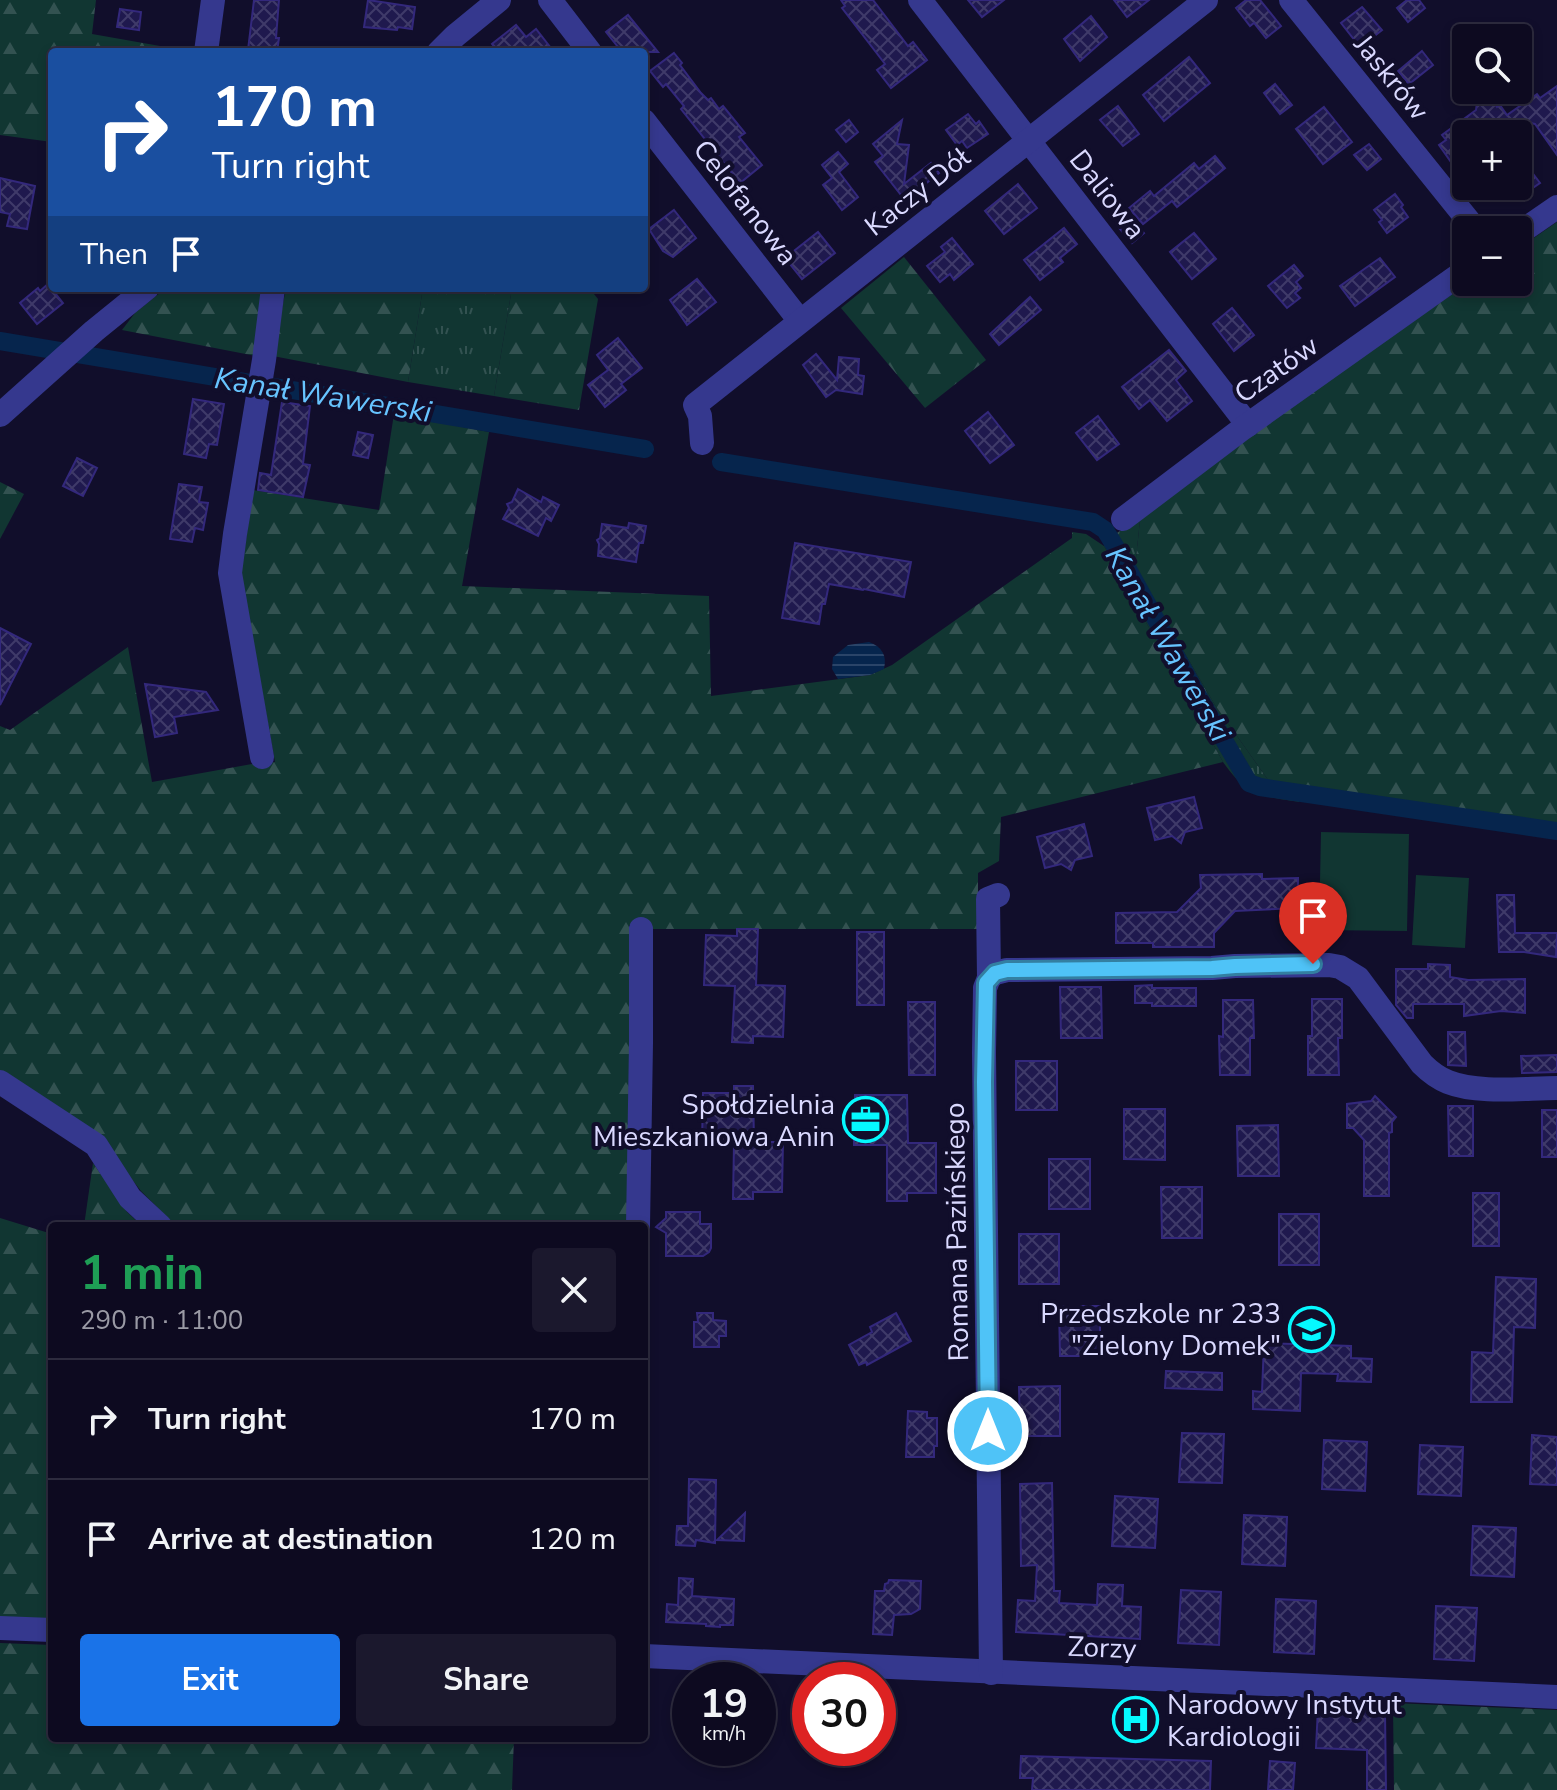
<!DOCTYPE html>
<html lang="en">
<head>
<meta charset="utf-8">
<style>
	body { margin:0; font-family:"Nunito Sans",sans-serif; background:#1b182d; color:#f1f3f6; height:100vh; display:flex; flex-direction:column; font-size:30px; white-space:nowrap }
	* { box-sizing:border-box; margin:0 }
	p { font-size:26px; color:#9a9aa5 }
	.icon { flex:none; width:44px; height:44px; fill:none; stroke:currentColor; stroke-width:2; stroke-linecap:round; stroke-linejoin:round }
	.map { position:relative; flex:1; overflow:hidden }
	.side { position:absolute; left:48px; top:1222px; width:600px; height:520px; display:flex; flex-direction:column; background:#0d0a20; border-radius:8px; box-shadow:0 4px 12px #0003,0 0 0 2px #2d2b3e }
	.side>* { flex:none }
	.guide { position:absolute; left:48px; top:48px; width:600px; height:244px; border-radius:8px; box-shadow:0 4px 12px #0003,0 0 0 2px #2d2b3e; background:#1a4fa0; color:#fff; overflow:hidden }
	.buttons { position:absolute; left:1452px; top:24px; display:grid; gap:16px }
	.buttons a { display:grid; place-items:center; width:80px; height:80px; border-radius:8px; background:#0d0a20; box-shadow:0 4px 12px #0003,0 0 0 2px #2d2b3e; font-size:40px }
	.speed { position:absolute; left:672px; top:1662px; display:flex; gap:16px; font-size:40px; font-weight:700; text-align:center }
	.speed>* { display:grid; place-content:center; width:104px; height:104px; border-radius:50%; background:#0d0a20; box-shadow:0 4px 12px #0003,0 0 0 2px #2d2b3e; line-height:1 }
	.speed small { font-size:20px; font-weight:400 }
	.speed .limit { border:12px solid #d22; background:#fff; color:#111 }
	.pin { position:absolute; display:grid; place-items:center; width:68px; height:68px; color:#fff; margin:-82px -34px; border-radius:50% 50% 50% 0; rotate:-45deg; box-shadow:0 0 8px #0007 }
	.pin .icon { rotate:45deg }
	.me { position:absolute; width:88px; margin:-44px; rotate:0deg; stroke-linejoin:round; filter:drop-shadow(0 0 6px #0008) }
	.turn { display:flex; align-items:center; gap:28px; height:168px; padding:0 32px; font-size:36px }
	.turn .icon { width:104px; height:104px; stroke-width:2.5 }
	.turn b { display:block; font-size:56px; line-height:68px }
	.then { display:flex; align-items:center; height:76px; padding:0 32px; background:#0003; gap:16px; font-size:30px }
	.round { display:grid; place-items:center; flex:none; width:84px; height:84px; border-radius:8px; background:#1b182d }
	.summary { display:flex; align-items:center; justify-content:space-between; height:136px; padding:0 32px }
	h1 { font-size:48px; font-weight:700; line-height:60px; color:#1e9e55 }
	.action { display:flex; gap:16px; margin-top:auto; padding:16px 32px }
	.action a { flex:1; height:92px; border-radius:8px; background:#1a73e8; color:#fff; font-size:32px; font-weight:700; line-height:92px; text-align:center }
	.action a+a { background:#1b182d; color:#f1f3f6 }
	ul { padding:0; list-style:none }
	li { display:flex; align-items:center; gap:24px; height:120px; padding:0 32px; border-top:2px solid #2d2b3e }
	li div { flex:1 }
	li b { display:block; font-size:30px }
	li em { font-style:normal }
	.map>svg:first-child { display:block }
	.grass { fill:url(#grass-tufts) }
	.forest { fill:url(#forest-firs) }
	.park { fill:#113632 }
	.water { fill:url(#water-rules) }
	.lines { fill:none; stroke-linecap:round; stroke-linejoin:round }
	.canal { stroke:#06254d; stroke-width:18 }
	.building { fill:url(#building-cross-hatch); stroke:#33287c; stroke-width:2 }
	.minor { stroke:#35388e; stroke-width:24 }
	.route-casing { stroke:#337fa1; stroke-width:20 }
	.route { stroke:#4fc3f7; stroke-width:14 }
	.labels { text-anchor:middle; stroke-width:8; stroke-linejoin:round; paint-order:stroke }
	.street-label { font-size:28px; fill:#dad9ff; stroke:#110e2b }
	.poi-label { font-size:28px; fill:#dad9ff; stroke:#110e2b; text-anchor:end }
	.water-label { font-size:30px; font-style:italic; fill:#67c4ff; stroke:#110e2b }
</style>
</head>
<body>
<div class="map">
<svg width="1557" height="1790" viewBox="0 0 1557 1790">
	<defs>
		<pattern id="grass-tufts" width="24" height="20" patternUnits="userSpaceOnUse" patternTransform="scale(2)"><rect width="24" height="20" fill="#113632"/><path d="M3 7l-1-3M5 7V3M7 7l1-3M15 17l-1-3M17 17v-4M19 17l1-3" fill="none" stroke="#335251"/></pattern>
		<pattern id="forest-firs" width="22" height="20" patternUnits="userSpaceOnUse" patternTransform="scale(2)"><rect width="22" height="20" fill="#113632"/><path d="M5 1l3.5 6h-7zM16 11l3.5 6h-7z" fill="#335251"/></pattern>
		<pattern id="water-rules" width="6" height="5" patternUnits="userSpaceOnUse" patternTransform="scale(2)"><rect width="6" height="5" fill="#06254d"/><path d="M0 2.5h6" fill="none" stroke="#2a4468"/></pattern>
		<pattern id="building-cross-hatch" width="8" height="8" patternUnits="userSpaceOnUse" patternTransform="scale(2)"><rect width="8" height="8" fill="#1f194e"/><path d="M0 0l8 8M0 8l8-8" fill="none" stroke="#3f3a69"/></pattern>
	</defs>
	<rect width="100%" height="100%" fill="#110e2b"/>
	<g class="grass">
		<path d="M423,288H512L494,396L408,382Z"/>
		<path d="M1140,520L1135,568L1215,705L1271,784L1299,789V802C1258,795 1249,798 1223,762L1104,546L1113,535Z"/>
	</g>
	<g class="forest">
		<path d="M0,0H96L92,34L194,52H52V142L0,135Z"/>
		<path d="M1557,222V825L1271,784L1215,705L1135,568L1140,520L1150,504L1470,282H1518V249Z"/>
		<path d="M904,257L986,360L925,408L841,308Z"/>
		<path d="M166,288H266L256,356L122,330L135,313Z"/>
		<path d="M286,288H423L408,382L273,356Z"/>
		<path d="M512,288H589L598,299L579,410L494,396Z"/>
		<path d="M394,414L489,432L462,586L709,596L711,696L870,675L892,665L1072,538V532L1086,534L1104,546L1223,762L1001,817L999,861L978,873V929H649L629,925V1226H176L141,1191L100,1138L0,1073V726L10,730L128,647L152,782L252,764L275,762L241,575L253,490L379,510Z"/>
		<path d="M0,482L24,494L0,539Z"/>
		<path d="M93,1163L127,1212L142,1226H84Z"/>
		<path d="M0,1218L52,1234V1619L0,1617Z"/>
		<path d="M0,1643L52,1645V1738H514L512,1790H0Z"/>
		<path d="M1393,1703L1557,1710V1790H1394Z"/>
	</g>
	<g class="park">
		<path d="M1321,832L1409,834L1407,931L1319,930Z"/>
		<path d="M1416,875L1469,878L1465,948L1412,945Z"/>
	</g>
	<path class="water" d="M869,642C882,647 887,655 884,669L870,675L838,679L832,669L833,657L848,645Z"/>
	<g class="lines">
		<g class="canal">
			<path d="M0,341L645,449"/>
			<path d="M721,462L1093,522L1105,530L1118,551L1197,694L1249,783L1260,787L1557,831"/>
		</g>
	</g>
	<g class="building">
		<path d="M254,0H279L276,38H279L277,52L248,50Z"/>
		<path d="M368,0L415,7L412,29L398,27L397,30L364,27Z"/>
		<path d="M841,0H873L908,46L913,42L927,60L891,88L877,70L885,64L842,8L845,6Z"/>
		<path d="M968,0H1004L982,17Z"/>
		<path d="M1114,0H1149L1127,17Z"/>
		<path d="M1246,0H1260L1281,26L1266,38L1254,23L1250,26L1236,8Z"/>
		<path d="M1407,0H1419L1425,8L1408,22L1397,8Z"/>
		<path d="M1362,7L1382,30L1360,47L1341,23Z"/>
		<path d="M120,9L141,12L139,30L117,27Z"/>
		<path d="M628,15L658,52H622L606,32Z"/>
		<path d="M1091,16L1107,37L1080,61L1064,39Z"/>
		<path d="M516,25L526,37L536,29L554,52H498L492,44Z"/>
		<path d="M1422,51L1433,65L1409,84L1398,71Z"/>
		<path d="M674,53L682,63L680,65L701,93L708,100L711,98L719,109L723,106L745,133L739,137L762,165L740,183L681,109L684,106L666,84L663,87L650,71Z"/>
		<path d="M1189,57L1210,83L1164,121L1143,95Z"/>
		<path d="M1275,84L1292,105L1280,114L1264,93Z"/>
		<path d="M1557,86V155L1535,124L1510,119L1514,125L1502,134H1466V166L1458,172L1439,145L1446,140L1442,135L1476,110L1477,102L1485,103L1491,98L1497,107L1500,105L1507,115L1537,94L1540,98Z"/>
		<path d="M1118,106L1139,134L1123,146L1100,120Z"/>
		<path d="M1324,107L1352,142L1323,164L1296,129Z"/>
		<path d="M968,114L976,124L979,121L988,134L967,148L962,141L957,145L946,130Z"/>
		<path d="M849,120L858,132L846,142L836,130Z"/>
		<path d="M902,120L897,144L909,145L904,184L931,163L939,173L905,200L875,162L883,156L873,144Z"/>
		<path d="M1369,144L1381,159L1367,170L1354,155Z"/>
		<path d="M838,152L848,164L839,172L858,197L842,210L823,185L832,178L822,165Z"/>
		<path d="M1518,154L1540,183L1524,194L1518,186Z"/>
		<path d="M1215,156L1225,168L1177,207L1172,201L1143,224L1129,208L1150,191L1154,196L1194,163L1199,169Z"/>
		<path d="M0,178L35,186L27,229L7,226L10,214L0,212Z"/>
		<path d="M1018,184L1037,208L1004,234L985,211Z"/>
		<path d="M1395,194L1403,205L1401,207L1408,217L1387,233L1379,222L1382,220L1374,210Z"/>
		<path d="M674,210L696,238L673,257L663,251L649,229Z"/>
		<path d="M1132,218L1144,233L1132,243L1119,228Z"/>
		<path d="M1064,228L1077,244L1060,258L1063,262L1040,280L1024,260Z"/>
		<path d="M818,232L835,253L802,279L785,258Z"/>
		<path d="M1194,233L1216,259L1192,279L1170,252Z"/>
		<path d="M952,238L973,264L954,280L950,274L940,282L927,266L945,252L941,247Z"/>
		<path d="M1380,258L1395,277L1355,306L1340,286Z"/>
		<path d="M1294,265L1303,276L1296,282L1301,288L1295,293L1300,298L1287,308L1268,286Z"/>
		<path d="M697,279L716,302L687,325L670,300Z"/>
		<path d="M48,284L63,303L37,324L20,303L38,288L40,291Z"/>
		<path d="M1030,297L1041,310L999,345L990,334Z"/>
		<path d="M1232,308L1254,335L1234,351L1213,324Z"/>
		<path d="M618,338L642,368L621,384L626,390L605,407L588,385L608,370L597,355Z"/>
		<path d="M1169,350L1186,371L1176,380L1192,401L1167,421L1150,400L1139,409L1122,387Z"/>
		<path d="M816,354L837,380L839,357L859,359L858,375L864,376L862,394L836,390L826,397L803,365Z"/>
		<path d="M193,399L224,404L217,445L209,444L206,458L184,454Z"/>
		<path d="M282,402L310,406L303,464L310,465L303,497L258,490L260,473L271,475Z"/>
		<path d="M988,412L1014,445L990,463L965,431Z"/>
		<path d="M1098,416L1119,444L1097,460L1076,433Z"/>
		<path d="M358,432L373,435L368,458L353,455Z"/>
		<path d="M77,458L97,468L83,496L63,486Z"/>
		<path d="M179,484L202,487L199,502L208,503L203,530L195,528L192,542L170,539Z"/>
		<path d="M518,489L541,502L543,497L559,505L551,521L546,518L538,536L503,519L509,508L507,504L512,502Z"/>
		<path d="M629,523L646,526L643,543H639L636,562L598,556L599,544L597,540L600,538L602,524L628,528Z"/>
		<path d="M795,543L911,562L904,597L864,589L863,590L829,584L825,604H822L819,624L782,618Z"/>
		<path d="M0,628L31,644L0,705Z"/>
		<path d="M145,684L206,692L218,710L174,717L177,733L155,737Z"/>
		<path d="M1194,797L1202,828L1185,832L1181,843L1172,836L1155,840L1147,808Z"/>
		<path d="M1084,824L1092,856L1075,860L1071,870L1061,864L1045,868L1037,837Z"/>
		<path d="M1262,874V879L1298,878V908L1235,911L1214,933V947H1153V943H1116V913L1177,912L1201,888L1200,875Z"/>
		<path d="M1497,895H1514L1515,933H1557L1556,957L1524,952H1499Z"/>
		<path d="M737,929H758L756,985L785,986L783,1037L753,1036V1043L732,1042L735,986L704,985L706,935L737,936Z"/>
		<rect x="857" y="932" width="27" height="73"/>
		<path d="M1428,964L1450,965V977L1468,980L1525,979V1013L1501,1011L1464,1016V1004H1413V1018H1407L1396,1005V969H1428Z"/>
		<path d="M1152,985V988H1196V1006H1152V1003H1135V986Z"/>
		<path d="M1060,987H1101L1102,1038H1061Z"/>
		<path d="M1312,999H1342V1038H1338L1339,1075H1308V1036H1312Z"/>
		<path d="M1223,1000H1253L1254,1038H1250V1075H1220L1219,1036L1223,1037Z"/>
		<path d="M908,1002H935V1075H909Z"/>
		<path d="M1448,1032H1465L1466,1066L1448,1065Z"/>
		<path d="M1557,1055V1072L1522,1073L1521,1056Z"/>
		<rect x="1016" y="1061" width="41" height="49"/>
		<path d="M734,1086H753L754,1142H783L782,1192H753V1199H733L734,1144L702,1143L703,1093H734Z"/>
		<path d="M855,1095H907L908,1143H936V1193H907V1201H887V1145H854V1131L862,1114L855,1113Z"/>
		<path d="M1375,1096L1396,1117L1392,1122V1132L1389,1133V1196H1364V1140L1353,1128H1347V1104L1371,1101Z"/>
		<path d="M1448,1106H1473V1156H1449Z"/>
		<path d="M1124,1109H1165V1160L1124,1159Z"/>
		<rect x="1542" y="1110" width="15" height="47"/>
		<path d="M1278,1125L1279,1176H1238L1237,1126Z"/>
		<rect x="1049" y="1159" width="41" height="50"/>
		<path d="M1161,1187H1202V1238H1162Z"/>
		<rect x="1473" y="1193" width="26" height="53"/>
		<path d="M666,1212H700V1224H711V1248L709,1252L703,1256H666V1233L656,1227L666,1218Z"/>
		<rect x="1279" y="1214" width="40" height="51"/>
		<rect x="1019" y="1234" width="40" height="50"/>
		<path d="M1496,1277L1536,1279L1535,1328L1514,1327L1512,1402H1471L1472,1352L1493,1353Z"/>
		<path d="M1059,1306H1100V1356H1060Z"/>
		<path d="M697,1313H713V1320L726,1321V1336H719V1347H694V1322H698Z"/>
		<path d="M896,1313L911,1341L867,1365L866,1362L859,1365L849,1345L872,1332L870,1327Z"/>
		<path d="M1264,1343L1351,1346V1358L1372,1359L1371,1382L1337,1381L1338,1374L1301,1373L1300,1411L1253,1409V1391L1262,1392Z"/>
		<path d="M1166,1371L1222,1373V1390L1165,1388Z"/>
		<path d="M1060,1386V1436H1020L1019,1387Z"/>
		<path d="M908,1411L927,1412V1418H937V1446H934V1457H906Z"/>
		<path d="M1182,1433L1224,1434L1222,1483L1179,1482Z"/>
		<path d="M1532,1435L1557,1437V1485L1530,1484Z"/>
		<path d="M1324,1440L1367,1442L1365,1491L1322,1489Z"/>
		<path d="M1420,1445L1463,1447L1461,1496L1418,1494Z"/>
		<path d="M689,1479L716,1480L715,1543L696,1540L695,1546L676,1545L677,1526H688Z"/>
		<path d="M1052,1483L1054,1591H1060L1059,1603L1097,1605L1098,1584L1123,1585L1122,1606L1141,1607L1140,1639L1016,1632L1018,1600L1035,1601L1037,1565L1021,1566L1020,1484Z"/>
		<path d="M1115,1496L1158,1499L1155,1548L1112,1546Z"/>
		<path d="M745,1513L744,1541L717,1540Z"/>
		<path d="M1244,1515L1287,1517L1285,1566L1242,1564Z"/>
		<path d="M1473,1526L1516,1528L1514,1577L1471,1575Z"/>
		<path d="M679,1578L693,1579L692,1596L734,1599L733,1625H720V1627L706,1626V1624L666,1622L667,1604L678,1605Z"/>
		<path d="M889,1580L921,1581L920,1609L911,1614L894,1615L892,1635L873,1634L875,1591H884L885,1584L888,1583Z"/>
		<path d="M1181,1590L1221,1592L1219,1645L1178,1643Z"/>
		<path d="M1276,1599L1316,1601L1314,1654L1274,1652Z"/>
		<path d="M1436,1606L1477,1608L1474,1661L1434,1659Z"/>
		<path d="M1318,1708L1385,1711L1386,1790H1367V1750L1316,1748Z"/>
		<path d="M1021,1756L1211,1761L1210,1790H1032L1033,1778H1020Z"/>
		<path d="M1270,1761L1295,1763L1293,1790H1268Z"/>
	</g>
	<g class="lines">
		<g class="minor">
			<path d="M550,0L590,52"/>
			<path d="M920,0L1248,425"/>
			<path d="M1291,0L1476,230"/>
			<path d="M206,52L213,0"/>
			<path d="M439,52L455,36L499,0"/>
			<path d="M644,121L800,321"/>
			<path d="M1518,234L1557,207"/>
			<path d="M0,415L94,331L147,288"/>
			<path d="M702,443L700,416L695,405L1206,0"/>
			<path d="M1123,519L1242,429L1466,270"/>
			<path d="M262,757L230,573L235,534L264,360L273,288"/>
			<path d="M989,978L995,973L1007,970L1212,968L1235,966L1329,965L1340,967L1358,978L1422,1064C1430,1072 1438,1078 1448,1082C1478,1094 1525,1088 1557,1088"/>
			<path d="M0,1082L96,1145L130,1198L160,1226"/>
			<path d="M638,1226L641,1043V929"/>
			<path d="M0,1628L52,1630"/>
			<path d="M644,1656L1557,1697"/>
			<path d="M991,1673L984,1053L985,988L989,978L988,899L998,895"/>
		</g>
	</g>
	<g class="lines">
		<defs>
			<path id="route" d="M988,1431L984,1082L986,983L995,973L1007,970L1212,968L1235,966L1313,964"/>
		</defs>
		<use href="#route" class="route-casing"/>
		<use href="#route" class="route"/>
	</g>
	<defs>
		<symbol id="office-ring" viewBox="-11 -11 22 22"><circle r="9.5" fill="#110e2b" stroke="#05f9ff" stroke-width="1.5"/><path d="M-6-3h4V-5.5h4V-3h4V5H-6ZM-1-4.5V-3h2v-1.5ZM-6 0V1H6V0Z" fill="#05f9ff"/></symbol>
		<symbol id="school-ring" viewBox="-11 -11 22 22"><circle r="9.5" fill="#110e2b" stroke="#05f9ff" stroke-width="1.5"/><path d="M0-5L7-2L0 1L-7-2ZM-4 1L0 2.5L4 1V4Q0 6-4 4Z" fill="#05f9ff"/></symbol>
		<symbol id="hospital-ring" viewBox="-11 -11 22 22"><circle r="9.5" fill="#110e2b" stroke="#05f9ff" stroke-width="1.5"/><path d="M-5-5h3v3.5h4V-5h3V5h-3V1.5h-4V5h-3Z" fill="#05f9ff"/></symbol>
	</defs>
	<g fill-rule="evenodd">
		<use href="#office-ring" x="840" y="1094" width="51" height="51"/>
		<use href="#school-ring" x="1286" y="1304" width="51" height="51"/>
		<use href="#hospital-ring" x="1110" y="1694" width="51" height="51"/>
	</g>
	<g class="labels">
		<g class="street-label">
			<text transform="translate(1392 77) rotate(51)" y="10">Jaskrów</text>
			<text transform="translate(917 191) rotate(-38)" y="10">Kaczy Dół</text>
			<text transform="translate(1108 194) rotate(52)" y="10">Daliowa</text>
			<text transform="translate(746 202) rotate(52)" y="10">Celofanowa</text>
			<text transform="translate(1276 369) rotate(-35)" y="10">Czatów</text>
			<text transform="translate(956 1232) rotate(-91)" y="10">Romana Pazińskiego</text>
			<text transform="translate(1102 1647) rotate(2)" y="10">Zorzy</text>
		</g>
		<g class="poi-label">
			<text x="835" y="1114">Społdzielnia<tspan x="835" dy="32">Mieszkaniowa Anin</tspan></text>
			<text x="1281" y="1323">Przedszkole nr 233<tspan x="1281" dy="32">"Zielony Domek"</tspan></text>
			<text x="1167" y="1714" text-anchor="start">Narodowy Instytut<tspan x="1167" dy="32">Kardiologii</tspan></text>
		</g>
		<g class="water-label">
			<text transform="translate(323 395) rotate(9)" y="10">Kanał Wawerski</text>
			<text transform="translate(1168 644) rotate(60)" y="10">Kanał Wawerski</text>
		</g>
	</g>
</svg>
<div class="buttons">
<a><svg class="icon" aria-label="search" viewBox="0 0 24 24"><circle cx="10" cy="10" r="6"/><path d="M15 15l6 6"/></svg></a>
<a>+</a>
<a>−</a>
</div>
<div class="speed"><div>19<small>km/h</small></div><div class="limit">30</div></div>
<div class="pin" style="left:1313px;top:964px;background:#d93025"><svg class="icon" aria-label="arrive" viewBox="0 0 24 24"><path d="M6 21V4h12l-3 4 3 4H6"/></svg></div>
<svg class="me" style="left:988px;top:1431px" viewBox="-20 -20 40 40"><circle r="17" fill="#4fc3f7" stroke="#fff" stroke-width="3"/><path d="M0-11L8 9 0 5-8 9z" fill="#fff"/></svg>
<div class="guide">
<div class="turn"><svg class="icon" aria-label="right" viewBox="0 0 24 24"><path d="M7 20v-9h11M14 6l5 5-5 5"/></svg><div><b>170 m</b>Turn right</div></div>
<div class="then">Then<svg class="icon" aria-label="arrive" viewBox="0 0 24 24"><path d="M6 21V4h12l-3 4 3 4H6"/></svg></div>
</div>
<section class="side">
<div class="summary"><div><h1>1 min</h1><p>290 m · 11:00</p></div><a class="round"><svg class="icon" aria-label="close" viewBox="0 0 24 24"><path d="M6 6l12 12M18 6L6 18"/></svg></a></div>
<ul>
<li><svg class="icon" aria-label="right" viewBox="0 0 24 24"><path d="M7 20v-9h11M14 6l5 5-5 5"/></svg><div><b>Turn right</b></div><em>170 m</em></li>
<li><svg class="icon" aria-label="arrive" viewBox="0 0 24 24"><path d="M6 21V4h12l-3 4 3 4H6"/></svg><div><b>Arrive at destination</b></div><em>120 m</em></li>
</ul>
<div class="action"><a>Exit</a><a>Share</a></div>
</section>
</div>
</body>
</html>
